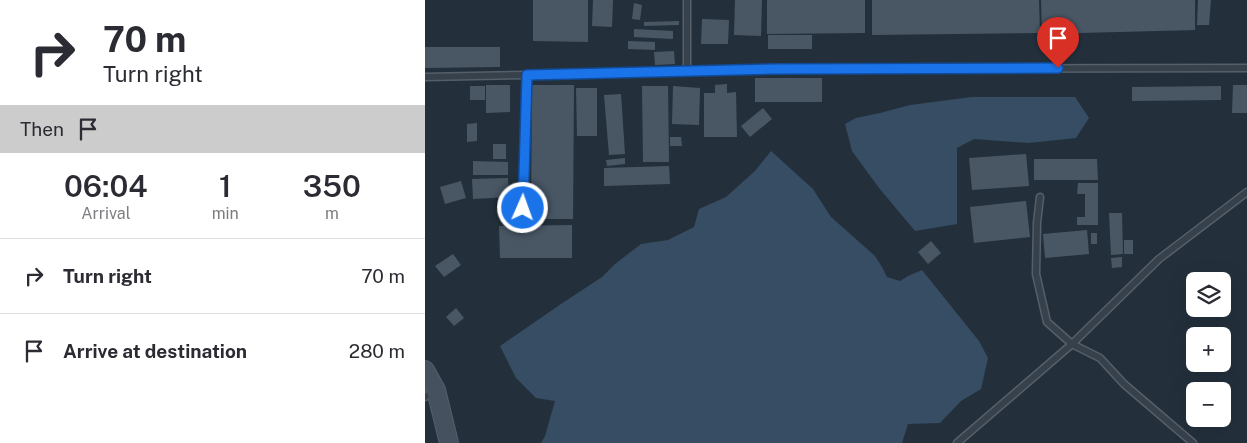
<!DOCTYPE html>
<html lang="en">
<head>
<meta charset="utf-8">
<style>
	body { margin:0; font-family:"Public Sans",sans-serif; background:#f2f2f3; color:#2b2b33; height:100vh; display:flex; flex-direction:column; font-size:19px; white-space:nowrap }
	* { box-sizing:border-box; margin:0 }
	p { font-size:16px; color:#7c7c81 }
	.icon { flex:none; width:28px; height:28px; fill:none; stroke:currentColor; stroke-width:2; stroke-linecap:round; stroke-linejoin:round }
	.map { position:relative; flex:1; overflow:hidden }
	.drawer { display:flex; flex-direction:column; background:#fff; width:425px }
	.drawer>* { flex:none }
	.banner { background:#fff; color:#2b2b33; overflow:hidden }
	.tools { position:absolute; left:761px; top:272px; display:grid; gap:10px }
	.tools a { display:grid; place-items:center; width:45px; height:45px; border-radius:8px; background:#fff; box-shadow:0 5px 20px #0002; font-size:25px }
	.pin { position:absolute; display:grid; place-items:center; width:42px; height:42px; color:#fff; margin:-51px -21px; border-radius:50% 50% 50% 0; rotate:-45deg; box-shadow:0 0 5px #0007 }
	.pin .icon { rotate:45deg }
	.me { position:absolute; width:55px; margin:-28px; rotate:2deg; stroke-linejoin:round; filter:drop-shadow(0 0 4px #0008) }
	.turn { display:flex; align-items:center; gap:18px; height:105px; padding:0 20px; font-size:22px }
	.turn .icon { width:65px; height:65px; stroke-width:2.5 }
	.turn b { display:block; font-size:35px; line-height:42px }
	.then { display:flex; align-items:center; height:48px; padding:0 20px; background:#0003; gap:10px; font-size:19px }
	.eta { display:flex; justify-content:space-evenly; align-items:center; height:85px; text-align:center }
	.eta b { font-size:30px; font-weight:600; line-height:35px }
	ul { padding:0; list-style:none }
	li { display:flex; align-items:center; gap:15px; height:75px; padding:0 20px; border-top:1px solid #e1e1e2 }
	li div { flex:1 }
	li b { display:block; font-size:19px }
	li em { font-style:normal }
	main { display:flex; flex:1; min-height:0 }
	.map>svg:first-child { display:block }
	.water { fill:#364d63 }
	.building { fill:#495765 }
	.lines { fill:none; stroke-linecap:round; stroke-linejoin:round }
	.lane-casing { stroke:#555f6a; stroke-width:9 }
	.secondary-casing { stroke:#555f6a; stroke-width:20 }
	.lane { stroke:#37414c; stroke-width:6 }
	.secondary { stroke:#45515f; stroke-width:18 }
	.route-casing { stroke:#114b97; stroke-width:12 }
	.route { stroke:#1a73e8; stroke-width:9 }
</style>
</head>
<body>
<main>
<section class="drawer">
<div class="banner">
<div class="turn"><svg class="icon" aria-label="right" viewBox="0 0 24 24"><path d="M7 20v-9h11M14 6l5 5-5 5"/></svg><div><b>70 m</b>Turn right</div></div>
<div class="then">Then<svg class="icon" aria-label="arrive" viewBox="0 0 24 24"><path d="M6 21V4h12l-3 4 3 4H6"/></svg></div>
</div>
<div class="eta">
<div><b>06:04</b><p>Arrival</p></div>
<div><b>1</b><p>min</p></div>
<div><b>350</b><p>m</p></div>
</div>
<ul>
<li><svg class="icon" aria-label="right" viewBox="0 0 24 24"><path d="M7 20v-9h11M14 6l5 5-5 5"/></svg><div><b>Turn right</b></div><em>70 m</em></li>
<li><svg class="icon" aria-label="arrive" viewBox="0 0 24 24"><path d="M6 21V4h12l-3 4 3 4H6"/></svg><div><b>Arrive at destination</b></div><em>280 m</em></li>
</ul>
</section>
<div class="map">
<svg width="822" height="443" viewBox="0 0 822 443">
	<rect width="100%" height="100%" fill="#23303c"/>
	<g class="water">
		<path d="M547,97H650L664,118L651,138L604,143L549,139L532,148V224L490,231L454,188L427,151L420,124L431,118L455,113L485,105Z"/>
		<path d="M346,151L388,189L406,217L450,256L457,267L462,277L475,281L483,276L497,270L554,341L563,358L556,389L536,401L515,423L483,424L477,443H116L120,436L130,401L111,398L91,378L75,346L136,304L177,277L190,264L216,244L243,240L269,227L274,209L301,197L330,171Z"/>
	</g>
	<g class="building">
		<path d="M108,0H163V42L108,41Z"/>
		<path d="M168,0H188L187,27L167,26Z"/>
		<path d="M310,0H337L336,36L309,35Z"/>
		<path d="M342,0H440V33L342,34Z"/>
		<path d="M447,0H614L615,33L447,35Z"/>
		<path d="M616,0H770V30L617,34Z"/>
		<path d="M773,0H786L784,25H772Z"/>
		<path d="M209,3L217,5L215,20L207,19Z"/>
		<path d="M277,19L304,20L303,44H276Z"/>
		<path d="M254,21V25L219,26V22Z"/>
		<path d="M209,29L248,31V39L209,37Z"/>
		<rect x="343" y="35" width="44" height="14"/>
		<path d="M203,41L230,42V50L203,49Z"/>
		<path d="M0,47H75V67L0,68Z"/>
		<path d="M249,51L250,64L230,65L229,52Z"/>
		<rect x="330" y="78" width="67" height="24"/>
		<path d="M302,84V93L311,92L312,137H279V93H290V85Z"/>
		<path d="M61,85H85V112L61,113Z"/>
		<path d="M107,85H149L148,219H106Z"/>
		<path d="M808,85H822V113H807Z"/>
		<rect x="45" y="86" width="15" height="14"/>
		<path d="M217,86H243L244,162H218Z"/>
		<path d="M248,86L275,88L274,125L247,124Z"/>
		<path d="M796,86V100L707,101V87Z"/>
		<path d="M151,88H172V136H152Z"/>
		<path d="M196,94L200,154L184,155L179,95Z"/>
		<path d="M338,108L347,119L325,137L316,126Z"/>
		<path d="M52,123V141L42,142V124Z"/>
		<path d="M245,137H256L257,146H245Z"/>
		<rect x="68" y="144" width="13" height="15"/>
		<path d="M601,154L604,186L547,190L544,158Z"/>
		<path d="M200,158V164L182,166L181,160Z"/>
		<path d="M609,159H672L673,180H609Z"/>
		<path d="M48,161L83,162V175H48Z"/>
		<path d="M244,166L245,184L179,186V168Z"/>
		<path d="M83,178L84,197L48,199L47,179Z"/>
		<path d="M36,181L41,198L20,204L15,187Z"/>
		<path d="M653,183H673V225H652V217H660V194H652Z"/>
		<path d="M601,201L605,237L549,243L545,207Z"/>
		<path d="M684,213H697L698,254L686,255Z"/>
		<path d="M147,225V258H75L74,226Z"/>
		<path d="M662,230L664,254L620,258L618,234Z"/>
		<rect x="666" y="233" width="6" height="11"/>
		<rect x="699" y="240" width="9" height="14"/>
		<path d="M506,241L516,253L503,264L493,252Z"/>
		<path d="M28,254L36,265L19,277L10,266Z"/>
		<path d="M697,257V267L687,268L686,258Z"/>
		<path d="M31,308L39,318L29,326L21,317Z"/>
	</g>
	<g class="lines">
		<defs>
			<g id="lane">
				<path d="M262,72V0"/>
				<path d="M0,77L102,75L350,69L822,68"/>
				<path d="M615,197L612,223L611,274L622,322L647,344L675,358L699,384L768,443"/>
				<path d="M97,208L102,75"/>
				<path d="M0,397L10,391"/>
				<path d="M532,443L647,344L734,259L822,192"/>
			</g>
			<path id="secondary" d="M0,370L11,390L24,443"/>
		</defs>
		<use href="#lane" class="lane-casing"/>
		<use href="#secondary" class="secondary-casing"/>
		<use href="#lane" class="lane"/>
		<use href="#secondary" class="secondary"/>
	</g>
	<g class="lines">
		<defs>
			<path id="route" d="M98,208L102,75L350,69L633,68"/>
		</defs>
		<use href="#route" class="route-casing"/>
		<use href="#route" class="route"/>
	</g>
</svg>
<div class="tools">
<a><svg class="icon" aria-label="layers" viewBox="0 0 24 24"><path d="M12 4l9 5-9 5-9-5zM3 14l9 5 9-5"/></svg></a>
<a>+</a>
<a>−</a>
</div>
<div class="pin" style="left:633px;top:68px;background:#d93025"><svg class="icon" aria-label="arrive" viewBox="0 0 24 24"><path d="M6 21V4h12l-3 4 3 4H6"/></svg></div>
<svg class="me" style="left:98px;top:208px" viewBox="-20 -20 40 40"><circle r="17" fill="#1a73e8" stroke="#fff" stroke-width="3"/><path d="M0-11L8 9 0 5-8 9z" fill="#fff"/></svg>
</div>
</main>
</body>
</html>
